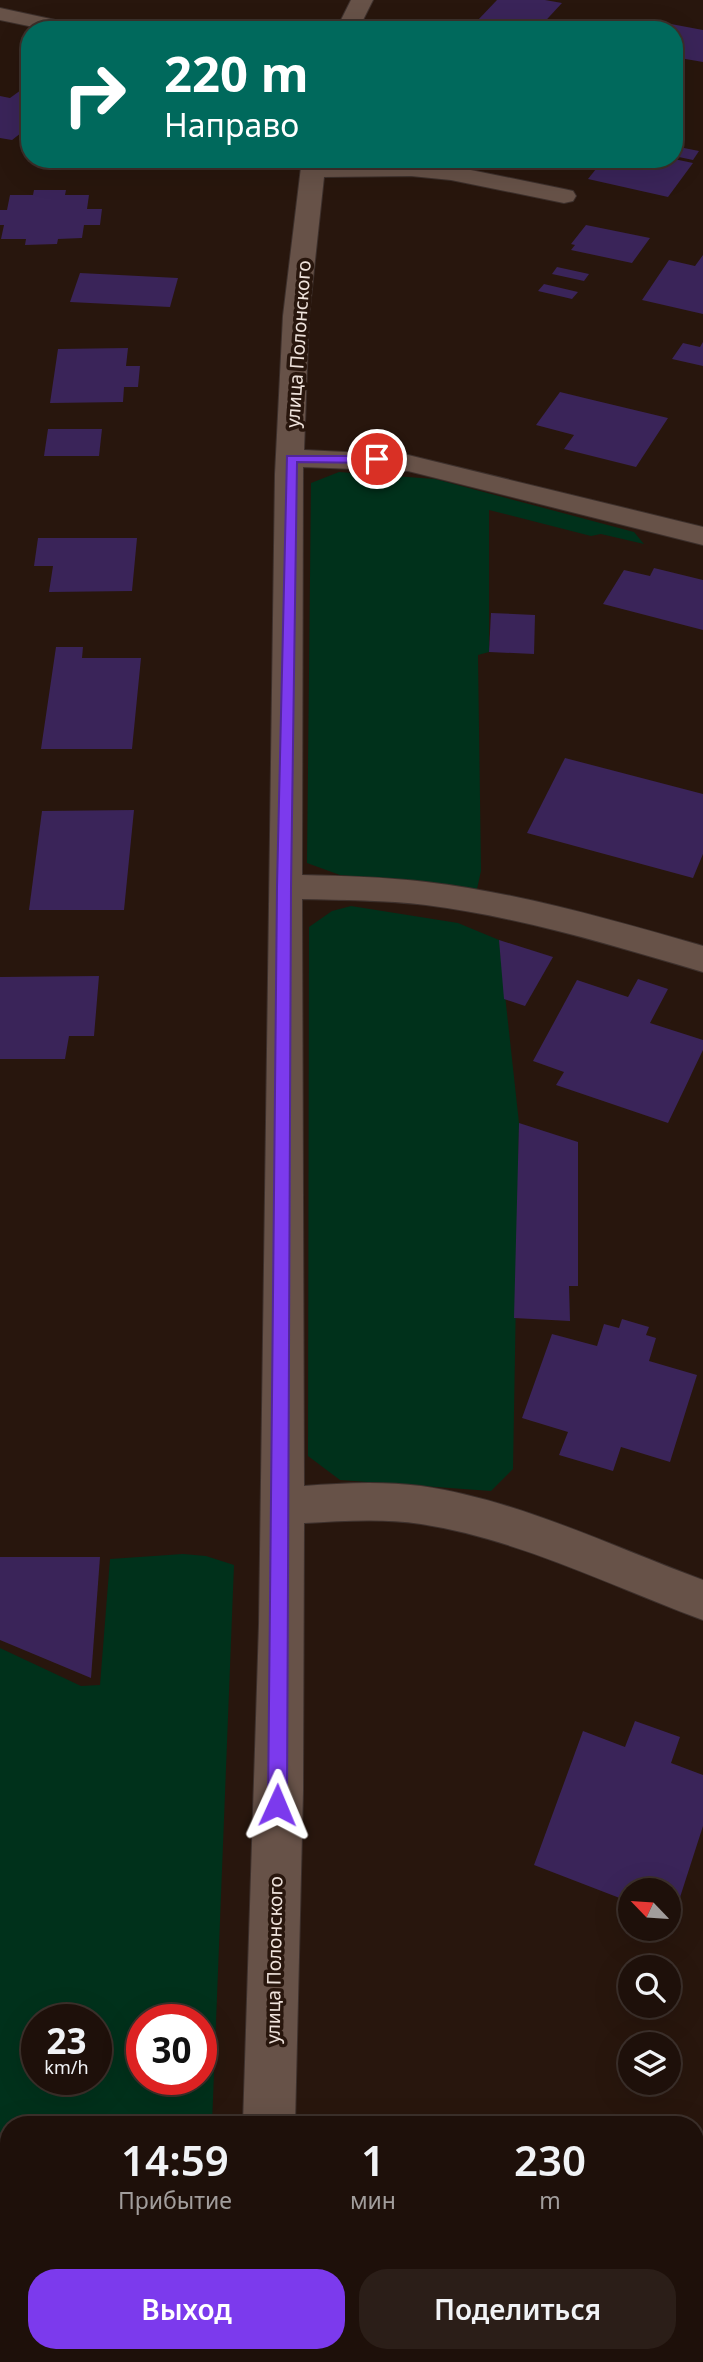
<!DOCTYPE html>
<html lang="ru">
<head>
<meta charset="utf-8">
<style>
	body { margin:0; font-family:"Noto Sans",sans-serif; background:#2b1e18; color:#f1f3f6; height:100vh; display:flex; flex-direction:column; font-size:26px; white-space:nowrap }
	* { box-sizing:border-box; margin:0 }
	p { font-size:23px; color:#a19d9c }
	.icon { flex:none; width:38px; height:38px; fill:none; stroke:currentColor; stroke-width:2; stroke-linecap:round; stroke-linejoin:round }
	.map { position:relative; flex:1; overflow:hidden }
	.side { position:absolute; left:0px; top:2116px; width:704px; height:247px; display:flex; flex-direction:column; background:#1e100a; border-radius:28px 28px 0 0; box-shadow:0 7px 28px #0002,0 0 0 2px #3c302b }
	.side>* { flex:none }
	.guide { position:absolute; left:21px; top:21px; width:662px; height:147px; border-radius:28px; box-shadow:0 7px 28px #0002,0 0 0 2px #3c302b; background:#00695c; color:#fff; overflow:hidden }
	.needle { width:46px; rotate:295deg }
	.controls { position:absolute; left:618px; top:1878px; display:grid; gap:14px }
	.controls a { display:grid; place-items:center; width:63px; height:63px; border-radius:50%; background:#1e100a; box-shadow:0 7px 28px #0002,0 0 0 2px #3c302b; font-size:35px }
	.speed { position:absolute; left:21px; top:2004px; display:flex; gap:14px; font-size:35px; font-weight:700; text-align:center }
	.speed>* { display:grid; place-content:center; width:91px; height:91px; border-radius:50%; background:#1e100a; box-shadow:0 7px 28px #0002,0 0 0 2px #3c302b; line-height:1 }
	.speed small { font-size:18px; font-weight:400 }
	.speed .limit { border:10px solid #d22; background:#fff; color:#111 }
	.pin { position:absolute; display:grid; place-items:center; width:60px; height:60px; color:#fff; margin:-30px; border:4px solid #fff; border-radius:50%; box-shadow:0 2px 7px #0007 }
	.me { position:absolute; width:77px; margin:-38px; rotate:1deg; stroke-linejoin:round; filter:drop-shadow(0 0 5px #0008) }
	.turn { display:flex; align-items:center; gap:24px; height:147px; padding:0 28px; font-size:32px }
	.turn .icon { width:91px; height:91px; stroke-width:2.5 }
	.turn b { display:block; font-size:49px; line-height:60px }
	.eta { display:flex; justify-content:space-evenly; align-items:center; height:119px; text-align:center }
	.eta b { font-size:42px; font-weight:600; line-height:49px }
	.button { display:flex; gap:14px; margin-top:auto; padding:14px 28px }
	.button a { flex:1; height:80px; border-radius:28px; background:#7c3aed; color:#fff; font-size:28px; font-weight:600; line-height:80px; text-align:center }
	.button a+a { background:#2b1e18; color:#f1f3f6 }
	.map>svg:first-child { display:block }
	.green { fill:#00311b; fill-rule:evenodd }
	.building { fill:#3a2459 }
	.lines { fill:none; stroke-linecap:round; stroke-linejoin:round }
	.service-casing { stroke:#3d302c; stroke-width:2 }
	.minor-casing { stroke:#3d302c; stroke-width:2 }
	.service { fill:#675248; fill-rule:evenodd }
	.minor { fill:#675248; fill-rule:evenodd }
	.route { fill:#7c3aed; stroke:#51269a; stroke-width:2 }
	.labels { text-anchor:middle; stroke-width:7; stroke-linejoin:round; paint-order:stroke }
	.street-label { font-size:19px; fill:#efe3dc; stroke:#28160d }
</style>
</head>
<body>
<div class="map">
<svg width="703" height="2362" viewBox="0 0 703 2362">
	<rect width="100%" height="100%" fill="#28160d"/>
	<g class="green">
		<path d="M339,472L435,479L634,532L644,544L601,534L591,536L489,510V652L478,655L481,871L477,889L340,875L307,863L311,483Z"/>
		<path d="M351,906L458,923L499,940L519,1123L513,1469L491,1491L340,1480L308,1456L309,927L332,911Z"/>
		<path d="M183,1554L206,1556L234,1565L212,2124H9V2354H204L203,2362H0V1648L81,1686L100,1685L110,1559ZM37,2020H96V2079H37ZM142,2020H201V2079H142Z"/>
	</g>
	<g class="building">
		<path d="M497,0H545L562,3L537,30L477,21Z"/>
		<path d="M671,24L703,30V62L674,57V30H666Z"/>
		<path d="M21,90L30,92V126L12,140L0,138V96L10,98Z"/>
		<path d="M674,146L699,151L693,160L674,156Z"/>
		<path d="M604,159H674L693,163L668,197L588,179Z"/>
		<path d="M34,190H66L65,195H89L87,209H102L100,225H84L82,238L58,239L57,244L25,245L26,239H1L4,225H0V210H7L10,195H33Z"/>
		<path d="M586,225L650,238L632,263L571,250L575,245L571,244Z"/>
		<path d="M703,255V314L642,300L669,260L695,266Z"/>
		<path d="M557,267L589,274L584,281L552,274Z"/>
		<path d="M80,273L178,278L170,307L70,302Z"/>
		<path d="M544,284L578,292L572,299L538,291Z"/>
		<path d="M703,342V366L672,359L683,343L700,347Z"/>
		<path d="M128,348L126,366H140L138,387H124L123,402L50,403L58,349Z"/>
		<path d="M560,392L597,401L668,418L636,467L564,449L574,435L536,425Z"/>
		<path d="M48,429H102L99,456H44Z"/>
		<path d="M38,538H137L132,591L49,592L53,566H34Z"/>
		<path d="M654,568L703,580V630L603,604L624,570L650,576Z"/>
		<path d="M491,613L535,615L534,654L489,652Z"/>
		<path d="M56,647H83L82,658H141L132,749H41Z"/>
		<path d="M565,758L703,794V854L693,878L527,833Z"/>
		<path d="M134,810L124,910H29L42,811Z"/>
		<path d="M499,940L553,957L525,1006L504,999Z"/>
		<path d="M99,976L94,1036H69L65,1059H0V977Z"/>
		<path d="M638,979L668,989L650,1023L703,1040V1050L668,1123L556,1085L564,1072L533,1061L577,980L628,997Z"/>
		<path d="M519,1123L578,1142V1286H569L570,1321L514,1318Z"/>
		<path d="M622,1319L649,1327L646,1335L656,1338L649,1361L697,1375L670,1462L621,1447L613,1471L559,1455L568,1432L522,1418L552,1334L597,1346L604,1324L619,1328Z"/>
		<path d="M0,1557H100L91,1678L0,1640Z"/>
		<path d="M635,1721L680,1737L671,1763L703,1775V1826L673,1919L668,1917V1890H630V1902L534,1865L583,1731L625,1747Z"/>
	</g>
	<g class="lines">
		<defs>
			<path id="service" d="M0,8L83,26L85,30H48L0,20Z"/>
			<g id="minor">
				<path d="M351,0H373L358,30H336Z"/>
				<path d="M302,159L451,166L564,189L573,191L576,196L573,201L564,203L451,180L411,176L324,177L309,316L304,450L408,455L703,527V545L408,471L303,467L302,875C343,876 385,877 426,882C520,893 612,920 703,946V972C612,945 520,917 426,905C385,900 343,900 302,899L304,1486C343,1483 382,1481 421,1486C518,1500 611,1546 703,1580V1620C611,1586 518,1539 421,1524C382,1518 343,1521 304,1523L303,1791L295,2124H243L259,1624L275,474L283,316Z"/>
				<path d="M230,2354H286L285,2362H229Z"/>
				<path d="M411,2354H479L483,2362H415Z"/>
			</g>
		</defs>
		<use href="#service" class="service-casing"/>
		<use href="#minor" class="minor-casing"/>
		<use href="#service" class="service"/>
		<use href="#minor" class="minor"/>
	</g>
	<path class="route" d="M287,456H377L383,459L377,463L297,462L291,887L287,1805L284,1811L277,1814L270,1811L268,1805L277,887Z"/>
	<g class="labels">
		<g class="street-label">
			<text transform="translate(298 344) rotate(-86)" y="7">улица Полонского</text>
			<text transform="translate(274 1960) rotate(-89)" y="7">улица Полонского</text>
		</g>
	</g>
</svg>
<div class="controls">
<a><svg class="needle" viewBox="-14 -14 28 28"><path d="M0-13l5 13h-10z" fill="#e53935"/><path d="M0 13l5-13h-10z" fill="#a19d9c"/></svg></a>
<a><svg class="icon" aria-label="search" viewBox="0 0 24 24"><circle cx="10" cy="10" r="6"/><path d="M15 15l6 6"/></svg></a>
<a><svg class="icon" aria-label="layers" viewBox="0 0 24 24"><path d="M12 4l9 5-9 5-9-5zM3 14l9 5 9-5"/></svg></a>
</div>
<div class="speed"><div>23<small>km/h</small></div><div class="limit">30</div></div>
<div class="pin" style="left:377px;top:459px;background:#d93025"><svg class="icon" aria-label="arrive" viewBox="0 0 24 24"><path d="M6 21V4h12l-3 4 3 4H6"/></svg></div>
<svg class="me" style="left:277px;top:1805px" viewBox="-20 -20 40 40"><path d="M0-17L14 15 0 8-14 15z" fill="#7c3aed" stroke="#fff" stroke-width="4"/></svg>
<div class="guide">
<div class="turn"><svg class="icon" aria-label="right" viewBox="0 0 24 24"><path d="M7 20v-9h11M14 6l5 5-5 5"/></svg><div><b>220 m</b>Направо</div></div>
</div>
<section class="side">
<div class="eta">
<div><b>14:59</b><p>Прибытие</p></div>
<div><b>1</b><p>мин</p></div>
<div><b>230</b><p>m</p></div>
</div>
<div class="button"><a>Выход</a><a>Поделиться</a></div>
</section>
</div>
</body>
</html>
